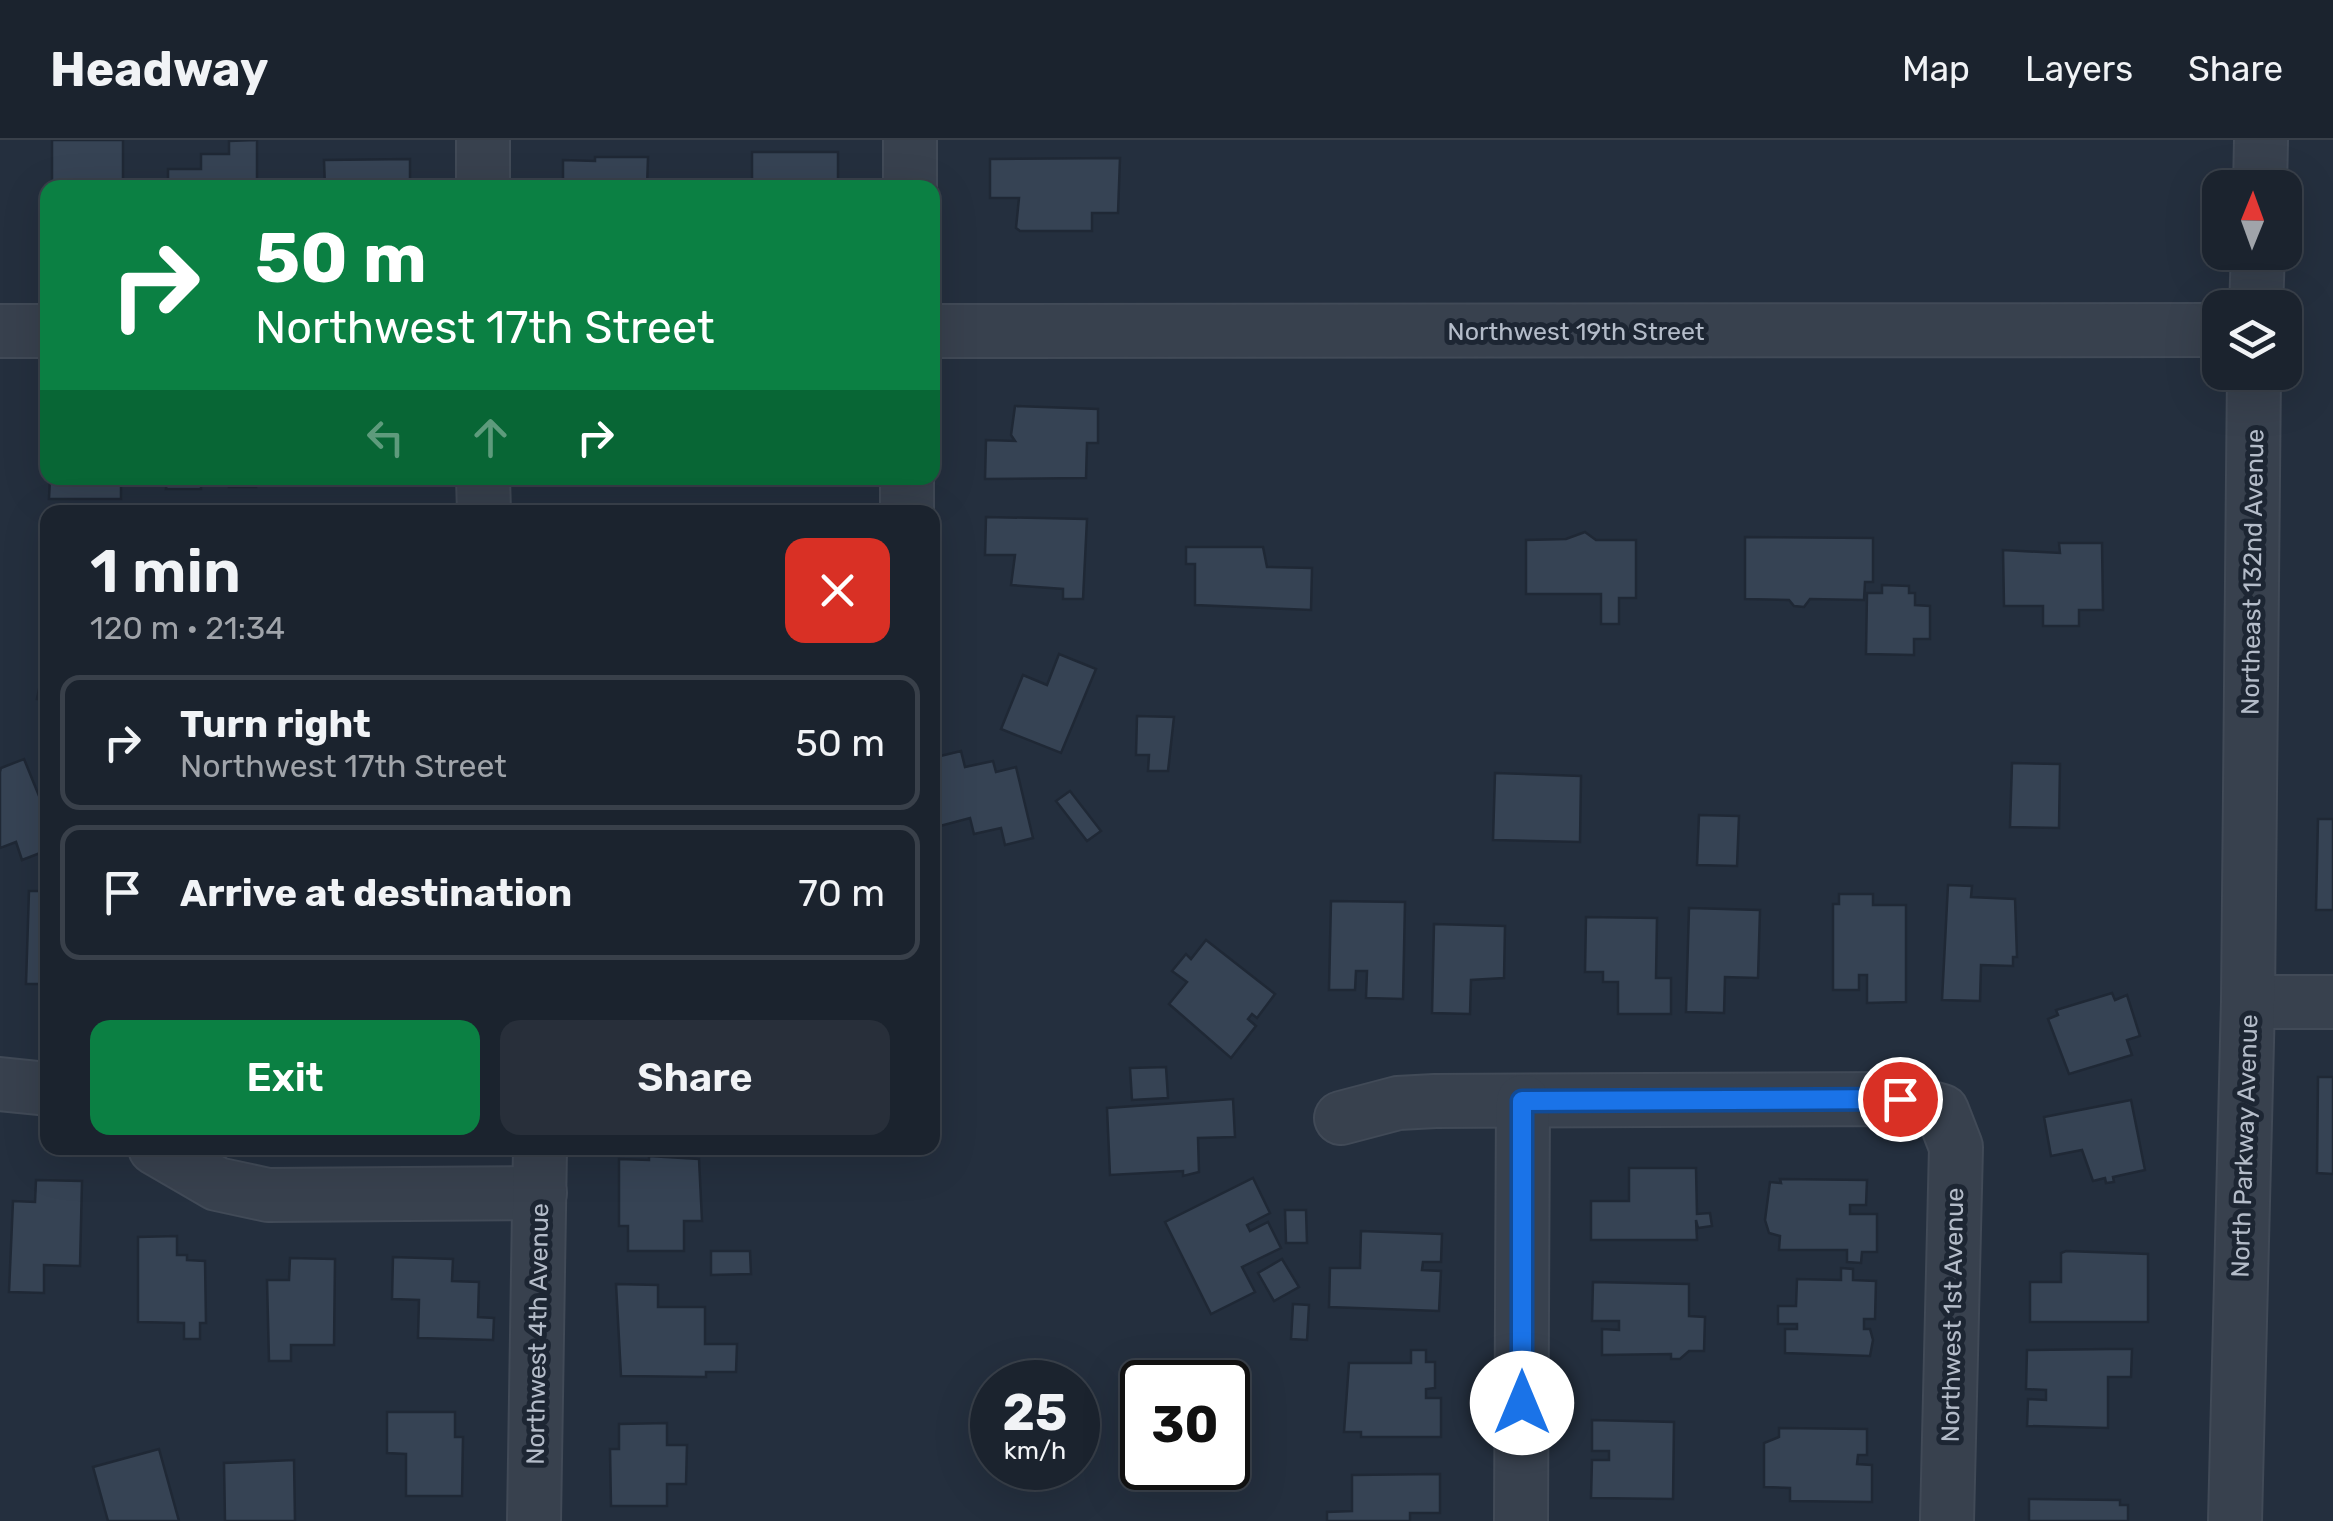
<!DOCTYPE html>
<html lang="en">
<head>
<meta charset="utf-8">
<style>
	body { margin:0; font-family:Rubik,sans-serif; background:#282f3a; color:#f1f3f6; height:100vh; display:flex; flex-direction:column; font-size:38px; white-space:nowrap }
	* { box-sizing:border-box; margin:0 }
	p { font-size:32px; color:#a0a4aa }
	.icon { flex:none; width:55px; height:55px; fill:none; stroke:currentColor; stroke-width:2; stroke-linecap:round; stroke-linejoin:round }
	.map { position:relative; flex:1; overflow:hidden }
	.sheet { position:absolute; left:40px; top:365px; width:900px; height:650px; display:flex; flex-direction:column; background:#1b232e; border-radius:20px; box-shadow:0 10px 40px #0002,0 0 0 2px #39404a }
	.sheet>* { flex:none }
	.banner { position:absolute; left:40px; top:40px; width:900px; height:305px; border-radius:20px; box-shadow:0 10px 40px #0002,0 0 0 2px #39404a; background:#0b8043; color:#fff; overflow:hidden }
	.needle { width:65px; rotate:1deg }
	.tools { position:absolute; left:2202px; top:30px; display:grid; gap:20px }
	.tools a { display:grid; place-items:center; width:100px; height:100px; border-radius:20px; background:#1b232e; box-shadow:0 10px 40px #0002,0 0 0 2px #39404a; font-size:50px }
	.speed { position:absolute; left:970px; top:1220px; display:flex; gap:20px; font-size:50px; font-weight:700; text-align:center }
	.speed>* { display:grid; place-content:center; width:130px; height:130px; border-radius:50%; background:#1b232e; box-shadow:0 10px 40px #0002,0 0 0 2px #39404a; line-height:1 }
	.speed small { font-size:25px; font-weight:400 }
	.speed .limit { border:5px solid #111; border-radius:15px; background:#fff; color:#111 }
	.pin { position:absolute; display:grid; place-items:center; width:85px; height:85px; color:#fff; margin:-42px; border:5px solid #fff; border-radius:50%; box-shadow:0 2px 10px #0007 }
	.me { position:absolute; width:110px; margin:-55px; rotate:0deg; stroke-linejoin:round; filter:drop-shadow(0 0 8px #0008) }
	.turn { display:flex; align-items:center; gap:35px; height:210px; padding:0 50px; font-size:45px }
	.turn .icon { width:130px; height:130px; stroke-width:2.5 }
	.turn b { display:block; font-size:70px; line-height:85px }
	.lanes { display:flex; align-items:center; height:95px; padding:0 50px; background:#0003; justify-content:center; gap:50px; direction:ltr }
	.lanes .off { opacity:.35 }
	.round { display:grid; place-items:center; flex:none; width:105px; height:105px; border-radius:20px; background:#282f3a }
	.overview { display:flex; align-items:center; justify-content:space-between; height:170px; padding:0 50px }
	h1 { font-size:60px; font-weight:600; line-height:75px }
	.primary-button { display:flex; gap:20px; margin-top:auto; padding:20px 50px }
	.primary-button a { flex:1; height:115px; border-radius:20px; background:#0b8043; color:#fff; font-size:40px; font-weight:600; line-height:115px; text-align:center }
	.primary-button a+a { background:#282f3a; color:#f1f3f6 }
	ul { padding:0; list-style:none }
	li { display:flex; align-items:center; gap:30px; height:135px; margin:0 20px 15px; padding:0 30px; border:5px solid #39404a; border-radius:20px }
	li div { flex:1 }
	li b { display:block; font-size:38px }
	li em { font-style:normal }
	header { display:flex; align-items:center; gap:60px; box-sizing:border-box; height:140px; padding:0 50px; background:#1b232e; border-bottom:2px solid #39404a }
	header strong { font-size:48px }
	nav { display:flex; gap:55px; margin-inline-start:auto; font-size:35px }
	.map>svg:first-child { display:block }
	.building { fill:#364354; stroke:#1f2835; stroke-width:2.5 }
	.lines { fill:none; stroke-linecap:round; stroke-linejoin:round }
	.minor-casing { stroke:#414a57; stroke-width:56 }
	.minor { stroke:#38414e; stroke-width:52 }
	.route-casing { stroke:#114b97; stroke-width:25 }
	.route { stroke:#1a73e8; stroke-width:18 }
	.labels { text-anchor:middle; stroke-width:10; stroke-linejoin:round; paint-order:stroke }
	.street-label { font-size:25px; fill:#b4bcc9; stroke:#1d2633 }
</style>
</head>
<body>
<header>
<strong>Headway</strong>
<nav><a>Map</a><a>Layers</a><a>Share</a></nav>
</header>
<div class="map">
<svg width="2333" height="1381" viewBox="0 0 2333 1381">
	<rect width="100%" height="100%" fill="#242f3e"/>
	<g class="building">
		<rect x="52" y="0" width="71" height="48"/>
		<path d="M257,0V48H168V29H201V14H229V1Z"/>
		<rect x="752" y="12" width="86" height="36"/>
		<path d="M595,17H648L647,48H563V20L595,21Z"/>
		<path d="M1120,18L1118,73H1092V91H1020L1016,88L1019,58H990V19Z"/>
		<path d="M410,19V48H325L324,20Z"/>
		<path d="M1015,266L1098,269V303H1087L1086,338L985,339L986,300L1015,301L1011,295Z"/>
		<path d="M50,338H121V359H49Z"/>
		<path d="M167,338H201V349H166Z"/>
		<rect x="229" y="338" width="27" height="9"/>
		<path d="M304,338H408V342L304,341Z"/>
		<path d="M563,366H601L600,372H563Z"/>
		<path d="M730,367H760V372H731Z"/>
		<path d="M986,377L1087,379L1083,459H1063V449L1011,445L1015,415H985Z"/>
		<path d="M1585,392L1596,400H1636V458H1619V484H1601V454H1526V400L1566,399Z"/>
		<path d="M1745,397L1873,398V442H1865L1864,460L1810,459L1804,467L1794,466L1789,460L1745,459Z"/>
		<path d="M2059,403H2102L2103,470H2079V486H2043V466H2004L2003,410L2060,413Z"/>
		<path d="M1186,407H1263L1267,427L1312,428L1311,470L1195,465V424H1186Z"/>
		<path d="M1882,445L1909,446V453H1915V465L1930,466V499H1914V515L1866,514L1867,453H1882Z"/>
		<path d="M1059,514L1096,529L1061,613L1001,589L1023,535L1047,545Z"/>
		<path d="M45,520H48V561L37,559Z"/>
		<path d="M1137,576L1174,577L1168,631H1148L1149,615H1136Z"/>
		<path d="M961,611L965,627L993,621L996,632L1016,627L1033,698L1005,705L1001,688L974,694L970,678L940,686L932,656V618Z"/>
		<path d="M24,619L48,678V710L22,720L16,702L0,708V632L1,628Z"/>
		<path d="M2012,623L2060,624L2059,688L2010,687Z"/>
		<path d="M1495,633L1581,636L1580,702L1493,700Z"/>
		<path d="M1070,651L1101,691L1087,701L1056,661Z"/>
		<path d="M1699,675L1739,676L1737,726L1697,725Z"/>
		<path d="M2318,679H2333V770H2316Z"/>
		<path d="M1948,745L1972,746L1971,757L2015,759L2017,817H2013V826L1981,825L1980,861L1942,860Z"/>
		<path d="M29,751H48V844H26Z"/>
		<path d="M1839,754H1873V765H1906V862L1867,863V835H1859V850H1833V764H1839Z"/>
		<path d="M1331,761L1405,762L1403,859L1366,858L1367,831H1356L1355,850H1329Z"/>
		<path d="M1689,768L1760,770L1758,838L1725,837L1724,873L1686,872Z"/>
		<path d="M1586,777L1657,778L1656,838H1671V874H1618V842H1603V832H1585Z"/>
		<path d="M1434,784L1505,786L1504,838L1471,840L1470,874L1432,873Z"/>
		<path d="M1206,800L1275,854L1257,878L1252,874L1248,879L1256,886L1231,918L1169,864L1187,842L1172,831L1186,814L1191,819Z"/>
		<path d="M2112,853L2115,860L2127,855L2140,896L2127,900L2132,915L2069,934L2048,879L2058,875L2056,870Z"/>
		<path d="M1166,927L1168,958L1132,960L1130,928Z"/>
		<path d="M2318,937H2333V1034L2317,1033Z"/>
		<path d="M1233,959L1235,997L1198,998L1199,1032L1183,1036V1031L1110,1035L1107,968Z"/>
		<path d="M2131,960L2145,1030L2113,1037L2114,1042L2106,1043L2105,1038L2093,1041L2082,1010L2051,1016L2044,977Z"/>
		<path d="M649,1016L699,1019L702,1081H684V1111H628V1086H619V1019L649,1020Z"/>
		<path d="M1629,1028H1696L1697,1074L1710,1073L1712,1086L1698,1088L1696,1080L1697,1100H1591V1061H1629Z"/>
		<path d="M1253,1038L1270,1073L1247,1085L1250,1091L1268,1082L1281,1108L1242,1127L1255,1152L1211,1174L1165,1082Z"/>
		<path d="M1780,1039L1867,1040L1866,1065H1850V1074H1877V1112H1862L1861,1123L1847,1122V1110H1779L1780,1096L1769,1093L1765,1080L1770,1042L1781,1043Z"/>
		<path d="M36,1040L82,1041L80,1126L44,1125V1153L9,1152L13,1061L35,1062Z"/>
		<path d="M1285,1070H1306L1307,1103H1286Z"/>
		<path d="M1361,1091L1442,1094L1441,1122H1423L1422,1130L1441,1131L1439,1171L1329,1167L1330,1128H1360Z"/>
		<path d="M177,1096V1115H187V1120L205,1121L206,1183H200V1199H184V1183L138,1182V1097Z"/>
		<path d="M711,1111H750L751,1134L711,1135Z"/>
		<path d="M2066,1111L2148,1114V1182H2030V1142H2061V1113Z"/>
		<path d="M393,1117L453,1119L452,1141L479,1142L478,1177L494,1178L493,1200L418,1198L419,1160L392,1159Z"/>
		<path d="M290,1118L335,1119L334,1205H291V1221H269L267,1140H289Z"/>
		<path d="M1282,1119L1299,1147L1274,1161L1258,1133Z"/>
		<path d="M1841,1128L1853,1129V1140L1876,1141L1875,1179H1864V1189H1870L1873,1200L1870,1216L1785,1213V1189H1797V1184H1778V1166H1796L1797,1139L1841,1140Z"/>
		<path d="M1593,1142L1689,1144V1176L1705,1177L1704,1211H1689L1680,1219H1671V1214L1602,1215V1189L1619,1190V1181H1592Z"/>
		<path d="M616,1144L658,1145V1167H705V1204H737L736,1232H706V1237L621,1236Z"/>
		<path d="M1293,1164L1309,1165L1307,1200L1291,1199Z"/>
		<path d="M2110,1209H2132L2131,1237H2108V1288L2027,1286L2028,1259L2046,1260V1250L2026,1249L2027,1210Z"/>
		<path d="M1411,1210H1426V1222H1435V1248L1426,1249V1258H1441V1297H1361V1292H1344L1349,1223H1411Z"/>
		<path d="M387,1272H455V1297H463L462,1356H406V1314L387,1313Z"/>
		<path d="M1592,1280L1674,1282L1673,1359L1591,1358L1592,1320H1609V1311H1592Z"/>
		<path d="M667,1283V1305H687L686,1344H667V1366H611L610,1309H619V1284Z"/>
		<path d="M1779,1288L1867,1289V1315H1858L1857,1324L1872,1325V1362L1790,1361V1348L1764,1347V1303L1779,1297Z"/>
		<path d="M159,1309L179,1381H108L93,1327Z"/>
		<path d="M294,1320L295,1381H225L224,1323Z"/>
		<path d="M1440,1334V1373H1410V1381H1327V1372L1352,1371V1335Z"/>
		<path d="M2029,1359L2120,1360V1365H2128V1381H2029Z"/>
	</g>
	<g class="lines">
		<defs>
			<g id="minor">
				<path d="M483,48V0"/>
				<path d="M910,48V0"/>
				<path d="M2260,48L2261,0"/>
				<path d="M2256,168L2258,112"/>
				<path d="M0,191H48"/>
				<path d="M932,191L2220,190"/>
				<path d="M483,338L484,372"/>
				<path d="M907,372V338"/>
				<path d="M2248,862H2333"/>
				<path d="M0,944L48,949"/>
				<path d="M1341,978L1398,963L1435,961L1899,959L1942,971L1956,1007L1947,1381"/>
				<path d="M155,1008L217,1044L268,1055L540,1053"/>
				<path d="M534,1381L540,1008"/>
				<path d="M1521,1381L1523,961"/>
				<path d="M2235,1381L2248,862L2254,232"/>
			</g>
		</defs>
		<use href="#minor" class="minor-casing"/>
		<use href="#minor" class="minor"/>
	</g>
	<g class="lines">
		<defs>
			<path id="route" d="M1522,1263V961L1900,959"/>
		</defs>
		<use href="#route" class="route-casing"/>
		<use href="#route" class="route"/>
	</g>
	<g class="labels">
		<g class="street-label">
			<text x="1576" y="200">Northwest 19th Street</text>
			<text transform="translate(2252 432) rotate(-89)" y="9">Northeast 132nd Avenue</text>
			<text transform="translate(2244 1006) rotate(-88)" y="9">North Parkway Avenue</text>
			<text transform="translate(1952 1175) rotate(-89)" y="9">Northwest 1st Avenue</text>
			<text transform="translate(537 1194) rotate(-89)" y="9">Northwest 4th Avenue</text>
		</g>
	</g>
</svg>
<div class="tools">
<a><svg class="needle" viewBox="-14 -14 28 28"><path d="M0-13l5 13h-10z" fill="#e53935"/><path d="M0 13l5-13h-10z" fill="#a0a4aa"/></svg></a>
<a><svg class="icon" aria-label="layers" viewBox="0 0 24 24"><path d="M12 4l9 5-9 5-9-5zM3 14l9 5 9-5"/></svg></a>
</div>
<div class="speed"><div>25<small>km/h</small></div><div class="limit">30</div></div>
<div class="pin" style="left:1900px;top:959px;background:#d93025"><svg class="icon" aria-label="arrive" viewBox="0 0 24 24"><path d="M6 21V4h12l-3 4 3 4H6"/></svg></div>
<svg class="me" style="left:1522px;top:1263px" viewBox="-20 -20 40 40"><circle r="19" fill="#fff"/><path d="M0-13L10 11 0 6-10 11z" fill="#1a73e8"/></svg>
<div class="banner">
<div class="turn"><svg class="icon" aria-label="right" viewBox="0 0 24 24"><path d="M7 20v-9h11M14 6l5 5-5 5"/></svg><div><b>50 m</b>Northwest 17th Street</div></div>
<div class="lanes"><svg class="icon off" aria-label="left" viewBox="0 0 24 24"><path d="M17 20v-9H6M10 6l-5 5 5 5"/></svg><svg class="icon off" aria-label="ahead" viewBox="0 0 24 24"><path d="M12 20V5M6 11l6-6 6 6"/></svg><svg class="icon" aria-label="right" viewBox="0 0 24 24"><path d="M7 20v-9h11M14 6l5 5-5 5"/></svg></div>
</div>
<section class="sheet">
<div class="overview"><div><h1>1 min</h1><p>120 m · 21:34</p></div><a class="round" style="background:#d93025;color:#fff"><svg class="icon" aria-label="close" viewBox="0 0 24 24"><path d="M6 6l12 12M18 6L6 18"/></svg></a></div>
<ul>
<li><svg class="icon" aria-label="right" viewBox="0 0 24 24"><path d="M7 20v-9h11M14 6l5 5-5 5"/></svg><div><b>Turn right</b><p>Northwest 17th Street</p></div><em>50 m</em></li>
<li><svg class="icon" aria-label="arrive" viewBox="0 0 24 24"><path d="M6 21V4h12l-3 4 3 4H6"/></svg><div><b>Arrive at destination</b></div><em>70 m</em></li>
</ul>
<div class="primary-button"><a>Exit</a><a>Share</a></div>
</section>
</div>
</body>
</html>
